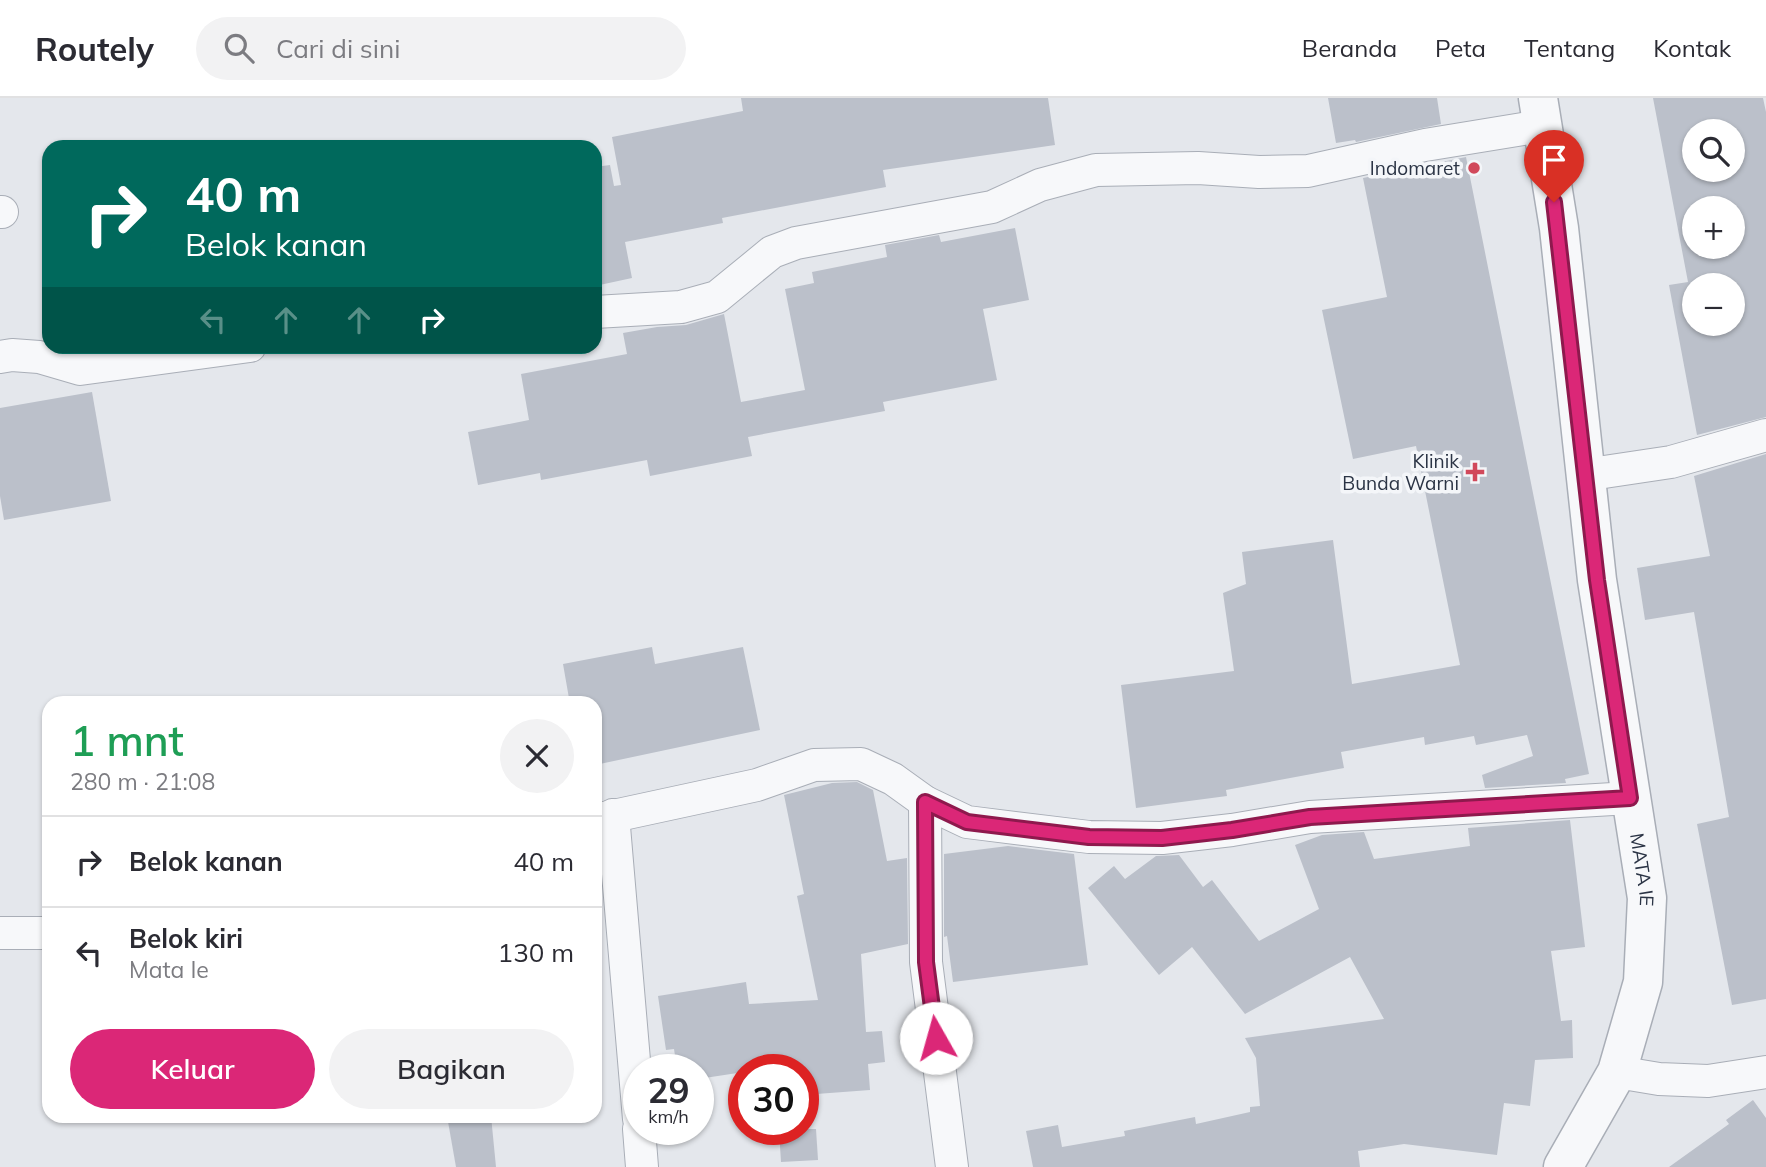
<!DOCTYPE html>
<html lang="id">
<head>
<meta charset="utf-8">
<style>
	body { margin:0; font-family:Mulish,sans-serif; background:#f2f2f3; color:#2b2b33; height:100vh; display:flex; flex-direction:column; font-size:26px; white-space:nowrap }
	* { box-sizing:border-box; margin:0 }
	p { font-size:23px; color:#7c7c81 }
	.icon { flex:none; width:38px; height:38px; fill:none; stroke:currentColor; stroke-width:2; stroke-linecap:round; stroke-linejoin:round }
	.map { position:relative; flex:1; overflow:hidden }
	.panel { position:absolute; left:42px; top:598px; width:560px; height:427px; display:flex; flex-direction:column; background:#fff; border-radius:21px; box-shadow:0 2px 5px #0004 }
	.panel>* { flex:none }
	.guide { position:absolute; left:42px; top:42px; width:560px; height:214px; border-radius:21px; box-shadow:0 2px 5px #0004; background:#00695c; color:#fff; overflow:hidden }
	.buttons { position:absolute; left:1682px; top:21px; display:grid; gap:14px }
	.buttons a { display:grid; place-items:center; width:63px; height:63px; border-radius:50%; background:#fff; box-shadow:0 2px 5px #0004; font-size:35px }
	.speed { position:absolute; left:623px; top:956px; display:flex; gap:14px; font-size:35px; font-weight:700; text-align:center }
	.speed>* { display:grid; place-content:center; width:91px; height:91px; border-radius:50%; background:#fff; box-shadow:0 2px 5px #0004; line-height:1 }
	.speed small { font-size:18px; font-weight:400 }
	.speed .limit { border:10px solid #d22; background:#fff; color:#111 }
	.pin { position:absolute; display:grid; place-items:center; width:60px; height:60px; color:#fff; margin:-72px -30px; border-radius:50% 50% 50% 0; rotate:-45deg; box-shadow:0 0 7px #0007 }
	.pin .icon { rotate:45deg }
	.me { position:absolute; width:77px; margin:-38px; rotate:353deg; stroke-linejoin:round; filter:drop-shadow(0 0 5px #0008) }
	.turn { display:flex; align-items:center; gap:24px; height:147px; padding:0 28px; font-size:32px }
	.turn .icon { width:91px; height:91px; stroke-width:2.5 }
	.turn b { display:block; font-size:49px; line-height:60px }
	.lanes { display:flex; align-items:center; height:66px; padding:0 28px; background:#0003; justify-content:center; gap:35px; direction:ltr }
	.lanes .off { opacity:.35 }
	.round { display:grid; place-items:center; flex:none; width:74px; height:74px; border-radius:37px; background:#f2f2f3 }
	.summary { display:flex; align-items:center; justify-content:space-between; height:119px; padding:0 28px }
	h1 { font-size:42px; font-weight:600; line-height:52px; color:#1e9e55 }
	.primary-button { display:flex; gap:14px; margin-top:auto; padding:14px 28px }
	.primary-button a { flex:1; height:80px; border-radius:42px; background:#db2777; color:#fff; font-size:28px; font-weight:600; line-height:80px; text-align:center }
	.primary-button a+a { background:#f2f2f3; color:#2b2b33 }
	ul { padding:0; list-style:none }
	li { display:flex; align-items:center; gap:21px; height:91px; padding:0 28px; border-top:2px solid #e1e1e2 }
	li div { flex:1 }
	li b { display:block; font-size:26px }
	li em { font-style:normal }
	header { display:flex; align-items:center; gap:42px; box-sizing:border-box; height:98px; padding:0 35px; background:#fff; border-bottom:2px solid #e1e1e2 }
	header strong { font-size:33px }
	nav { display:flex; gap:38px; margin-inline-start:auto; font-size:24px }
	.search { width:490px; height:63px; background:#f2f2f3; display:flex; align-items:center; gap:18px; box-sizing:border-box; padding:0 24px; border-radius:38px; color:#7c7c81; font-size:26px }
	.map>svg:first-child { display:block }
	.building { fill:#bbc0ca; fill-rule:evenodd }
	.lines { fill:none; stroke-linecap:round; stroke-linejoin:round }
	.minor-casing { stroke:#a9aeb7; stroke-width:34 }
	.tertiary-casing { stroke:#a9aeb7; stroke-width:41 }
	.minor { stroke:#f7f8fa; stroke-width:32 }
	.tertiary { stroke:#f7f8fa; stroke-width:38 }
	.route-casing { stroke:#8e194d; stroke-width:18 }
	.route { stroke:#db2777; stroke-width:12 }
	.poi-dot { fill:#d1495b; stroke:#f4f6f9; stroke-width:2.5 }
	.labels { text-anchor:middle; stroke-width:7; stroke-linejoin:round; paint-order:stroke }
	.poi-label { font-size:19px; fill:#2b3445; stroke:#f4f6f9; text-anchor:end }
	.street-label { font-size:19px; fill:#2b3445; stroke:#f4f6f9 }
</style>
</head>
<body>
<header>
<strong>Routely</strong>
<div class="search"><svg class="icon" aria-label="search" viewBox="0 0 24 24"><circle cx="10" cy="10" r="6"/><path d="M15 15l6 6"/></svg>Cari di sini</div>
<nav><a>Beranda</a><a>Peta</a><a>Tentang</a><a>Kontak</a></nav>
</header>
<div class="map">
<svg width="1766" height="1069" viewBox="0 0 1766 1069">
	<rect width="100%" height="100%" fill="#e4e7ec"/>
	<g class="building">
		<path d="M741,0H1048L1055,47L883,72L886,89L722,120L723,125L625,144L632,180L595,188V69L610,67L614,88L621,87L612,39L743,13Z"/>
		<path d="M1328,0H1437L1441,26L1356,44L1355,42L1336,45Z"/>
		<path d="M1653,0H1763L1766,14V319L1697,337L1669,187L1688,184ZM1694,33H1732V72H1694ZM1694,110H1732V149H1694ZM1694,187H1732V226H1694Z"/>
		<path d="M1466,59L1589,676L1565,681L1566,685L1485,690L1482,677L1533,658L1527,637L1476,647L1474,638L1425,647L1424,639L1341,654L1344,670L1226,692L1227,698L1136,710L1121,587L1234,573L1223,495L1246,486L1242,454L1333,442L1352,586L1460,567L1416,348L1353,361L1322,212L1387,199L1363,80Z"/>
		<path d="M1015,130L1029,202L983,211L997,282L883,304L885,313L748,339L752,358L650,378L647,362L541,382L540,375L478,387L468,334L529,322L521,276L627,256L623,235L657,229L686,227L724,216L741,304L805,292L785,191L814,185L812,174L887,159L885,147L939,137L941,144Z"/>
		<path d="M92,294L111,403L4,422L0,398V310Z"/>
		<path d="M1766,356V901L1732,907L1697,726L1729,719L1694,514L1645,522L1637,470L1710,458L1694,378Z"/>
		<path d="M652,549L655,566L743,549L760,632L595,667V606H570L563,566Z"/>
		<path d="M857,684L873,692L887,763L907,760L908,846L861,856L866,934L882,933L885,964L868,966L870,992L803,997V971H744V974L698,981V971H677L674,951L666,952L658,898L746,884L749,906L818,902L797,798L804,796L784,697L832,685Z"/>
		<path d="M1570,722L1585,849L1551,853L1561,923L1572,922L1573,960L1535,962L1530,1008L1504,1005L1497,1057L1404,1046L1358,1053L1360,1069H1033L1026,1033L1058,1027L1062,1049L1125,1038L1124,1033L1195,1019L1196,1026L1250,1014V1009L1260,1008L1256,960L1245,940L1384,921L1350,859L1245,916L1192,849L1159,877L1088,790L1114,768L1125,781L1156,758L1179,757L1203,789L1212,782L1259,843L1319,811L1295,747L1322,737L1364,734L1374,761L1470,748L1468,730Z"/>
		<path d="M1008,748L1074,756L1088,867L953,884L947,838L944,839V756Z"/>
		<path d="M1753,1002L1766,1020V1069H1669L1729,1026L1726,1022Z"/>
		<path d="M447,1018H491L496,1069H456Z"/>
		<path d="M779,1031H816L818,1062L781,1064Z"/>
	</g>
	<g class="lines">
		<defs>
			<g id="minor">
				<path d="M0,114H2"/>
				<path d="M595,214L681,209L717,199L772,154L796,145L992,109L1040,87L1096,72L1198,70L1259,74L1308,73L1425,47L1541,28"/>
				<path d="M0,259L12,257L39,259L80,271L250,248"/>
				<path d="M1584,377L1671,364L1766,337"/>
				<path d="M925,704L926,864L952,1069"/>
				<path d="M613,717L639,1021"/>
				<path d="M595,722L757,687L814,667L861,666L893,681L925,704L967,724L1089,739L1162,740L1232,732L1310,719L1630,700"/>
				<path d="M0,835H49"/>
				<path d="M1617,974L1659,981L1708,983L1766,974"/>
				<path d="M639,1031L642,1069"/>
			</g>
			<g id="tertiary">
				<path id="s1" d="M1538,0L1559,130L1597,482L1647,800L1643,884L1617,974L1563,1069"/>
			</g>
		</defs>
		<use href="#minor" class="minor-casing"/>
		<use href="#tertiary" class="tertiary-casing"/>
		<use href="#minor" class="minor"/>
		<use href="#tertiary" class="tertiary"/>
	</g>
	<g class="lines">
		<defs>
			<path id="route" d="M936,940L926,864L925,704L967,724L1089,739L1162,740L1232,732L1310,719L1630,700L1597,482L1554,104"/>
		</defs>
		<use href="#route" class="route-casing"/>
		<use href="#route" class="route"/>
	</g>
	<g class="poi-dot">
		<circle cx="1474" cy="70" r="7"/>
		<path d="M1471.5 363.5h7v7h7v7h-7v7h-7v-7h-7v-7h7z"/>
	</g>
	<g class="labels">
		<g class="poi-label">
			<text x="1460" y="77">Indomaret</text>
			<text x="1459" y="370">Klinik<tspan x="1459" dy="22">Bunda Warni</tspan></text>
		</g>
		<g class="street-label">
			<text dy="7" stroke="none"><textPath href="#s1" startOffset="779">MATA IE</textPath></text>
		</g>
	</g>
</svg>
<div class="buttons">
<a><svg class="icon" aria-label="search" viewBox="0 0 24 24"><circle cx="10" cy="10" r="6"/><path d="M15 15l6 6"/></svg></a>
<a>+</a>
<a>−</a>
</div>
<div class="speed"><div>29<small>km/h</small></div><div class="limit">30</div></div>
<div class="pin" style="left:1554px;top:104px;background:#d93025"><svg class="icon" aria-label="arrive" viewBox="0 0 24 24"><path d="M6 21V4h12l-3 4 3 4H6"/></svg></div>
<svg class="me" style="left:936px;top:940px" viewBox="-20 -20 40 40"><circle r="19" fill="#fff"/><path d="M0-13L10 11 0 6-10 11z" fill="#db2777"/></svg>
<div class="guide">
<div class="turn"><svg class="icon" aria-label="right" viewBox="0 0 24 24"><path d="M7 20v-9h11M14 6l5 5-5 5"/></svg><div><b>40 m</b>Belok kanan</div></div>
<div class="lanes"><svg class="icon off" aria-label="left" viewBox="0 0 24 24"><path d="M17 20v-9H6M10 6l-5 5 5 5"/></svg><svg class="icon off" aria-label="ahead" viewBox="0 0 24 24"><path d="M12 20V5M6 11l6-6 6 6"/></svg><svg class="icon off" aria-label="ahead" viewBox="0 0 24 24"><path d="M12 20V5M6 11l6-6 6 6"/></svg><svg class="icon" aria-label="right" viewBox="0 0 24 24"><path d="M7 20v-9h11M14 6l5 5-5 5"/></svg></div>
</div>
<section class="panel">
<div class="summary"><div><h1>1 mnt</h1><p>280 m · 21:08</p></div><a class="round"><svg class="icon" aria-label="close" viewBox="0 0 24 24"><path d="M6 6l12 12M18 6L6 18"/></svg></a></div>
<ul>
<li><svg class="icon" aria-label="right" viewBox="0 0 24 24"><path d="M7 20v-9h11M14 6l5 5-5 5"/></svg><div><b>Belok kanan</b></div><em>40 m</em></li>
<li><svg class="icon" aria-label="left" viewBox="0 0 24 24"><path d="M17 20v-9H6M10 6l-5 5 5 5"/></svg><div><b>Belok kiri</b><p>Mata Ie</p></div><em>130 m</em></li>
</ul>
<div class="primary-button"><a>Keluar</a><a>Bagikan</a></div>
</section>
</div>
</body>
</html>
